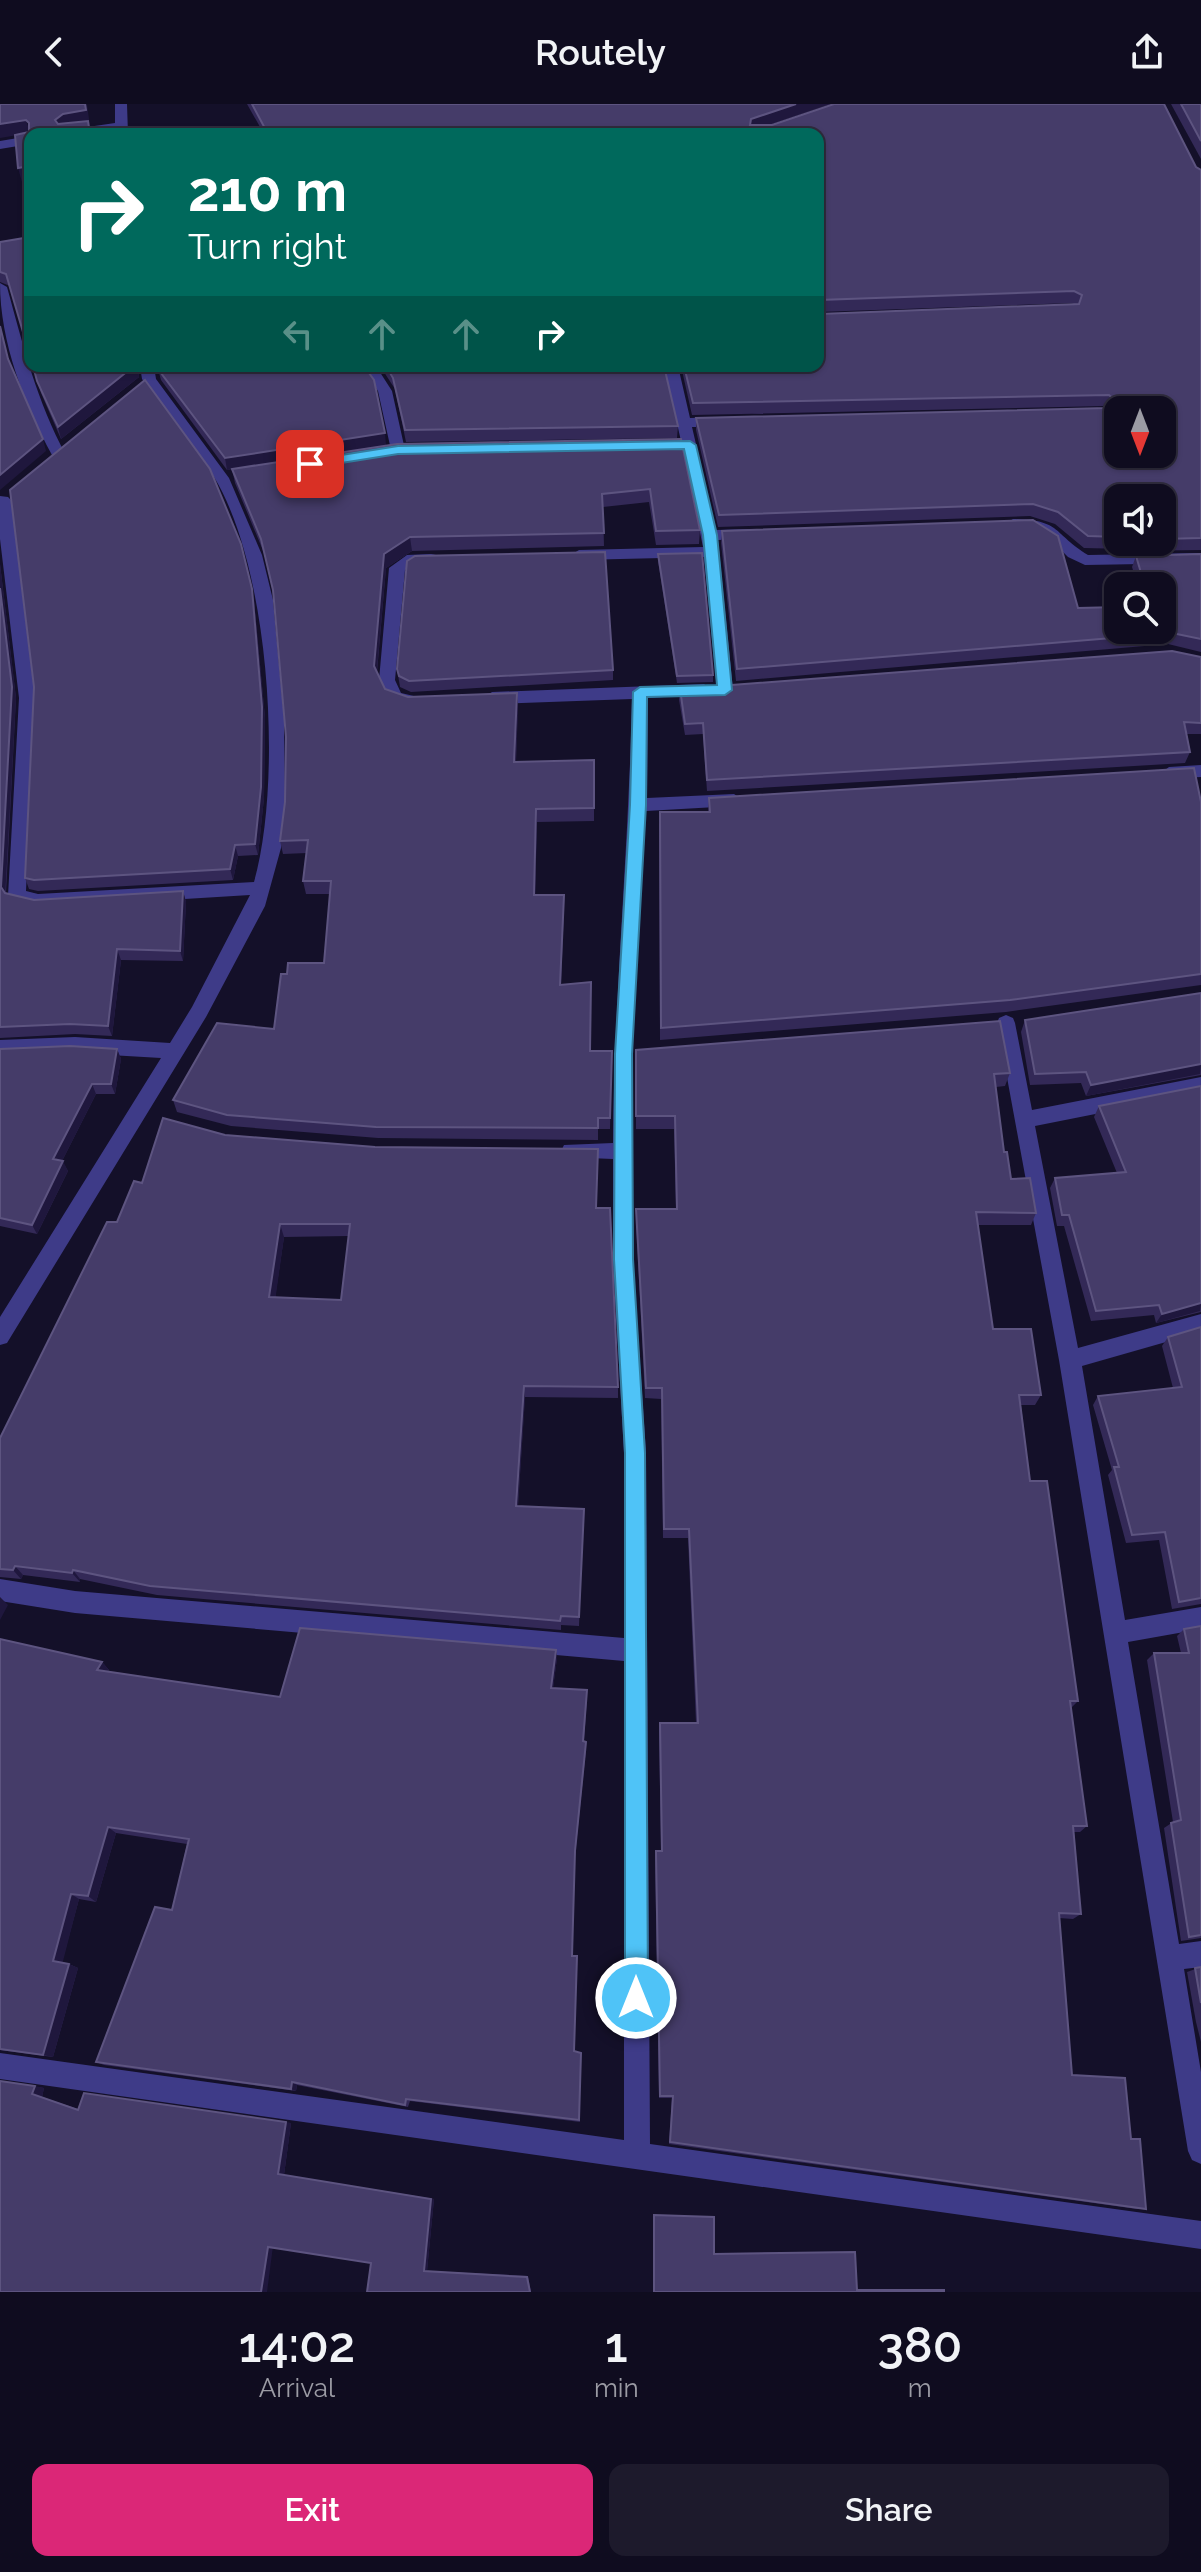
<!DOCTYPE html>
<html lang="en">
<head>
<meta charset="utf-8">
<style>
	body { margin:0; font-family:Raleway,sans-serif; background:#1d1a2c; color:#f1f3f6; height:100vh; display:flex; flex-direction:column; font-size:30px; white-space:nowrap }
	* { box-sizing:border-box; margin:0 }
	p { font-size:26px; color:#9b9ba4 }
	.icon { flex:none; width:44px; height:44px; fill:none; stroke:currentColor; stroke-width:2; stroke-linecap:round; stroke-linejoin:round }
	.map { position:relative; height:2188px; overflow:hidden }
	.side { display:flex; flex-direction:column; background:#0f0c1f; flex:1 }
	.side>* { flex:none }
	.guide { position:absolute; left:24px; top:24px; width:800px; height:244px; border-radius:16px; box-shadow:0 2px 6px #0004,0 0 0 2px #2f2c3d; background:#00695c; color:#fff; overflow:hidden }
	.needle { width:52px; rotate:180deg }
	.controls { position:absolute; left:1104px; top:292px; display:grid; gap:16px }
	.controls a { display:grid; place-items:center; width:72px; height:72px; border-radius:16px; background:#0f0c1f; box-shadow:0 2px 6px #0004,0 0 0 2px #2f2c3d; font-size:40px }
	.pin { position:absolute; display:grid; place-items:center; width:68px; height:68px; color:#fff; margin:-34px; border-radius:16px; box-shadow:0 4px 12px #0006 }
	.me { position:absolute; width:88px; margin:-44px; rotate:0deg; stroke-linejoin:round; filter:drop-shadow(0 0 6px #0008) }
	.turn { display:flex; align-items:center; gap:28px; height:168px; padding:0 32px; font-size:36px }
	.turn .icon { width:104px; height:104px; stroke-width:2.5 }
	.turn b { display:block; font-size:56px; line-height:68px }
	.lanes { display:flex; align-items:center; height:76px; padding:0 32px; background:#0003; justify-content:center; gap:40px; direction:ltr }
	.lanes .off { opacity:.35 }
	.eta { display:flex; justify-content:space-evenly; align-items:center; height:136px; text-align:center }
	.eta b { font-size:48px; font-weight:600; line-height:56px }
	.primary-button { display:flex; gap:16px; margin-top:auto; padding:16px 32px }
	.primary-button a { flex:1; height:92px; border-radius:16px; background:#db2777; color:#fff; font-size:32px; font-weight:600; line-height:92px; text-align:center }
	.primary-button a+a { background:#1d1a2c; color:#f1f3f6 }
	header { display:flex; justify-content:space-between; align-items:center; height:104px; padding:0 32px; background:#0f0c1f; font-size:36px; font-weight:600 }
	.map>svg:first-child { display:block }
	.lines { fill:none; stroke-linecap:round; stroke-linejoin:round }
	.minor { fill:#3e3b88; fill-rule:evenodd }
	.wall { fill:#332957; fill-rule:evenodd }
	.shaded-wall { fill:#1f173d }
	.building { fill:#453c69; stroke:#5d5480; stroke-width:2; fill-rule:evenodd }
	.route { fill:#4fc3f7; stroke:#337fa1; stroke-width:2 }
</style>
</head>
<body>
<header><svg class="icon" aria-label="back" viewBox="0 0 24 24"><path d="M15 5l-7 7 7 7"/></svg>Routely<svg class="icon" aria-label="share" viewBox="0 0 24 24"><path d="M12 15V3M7 8l5-5 5 5M5 13v7h14v-7"/></svg></header>
<div class="map">
<svg width="1201" height="2188" viewBox="0 0 1201 2188">
	<rect width="100%" height="100%" fill="#141029"/>
	<g class="lines">
		<g class="minor">
			<path d="M115,0H127L128,30H116V26L61,30L67,26L115,19Z"/>
			<path d="M30,32V40L0,45V37Z"/>
			<path d="M0,179L7,183C23,241 37,298 66,351L64,354H54L52,351C24,299 0,238 0,179Z"/>
			<path d="M140,262H154L156,275L229,374L262,451L273,496L284,614L285,694L281,744L265,802L206,913L7,1239L0,1241V1213L161,954L75,949L0,952V936L75,933L170,939L192,903L250,791L38,804L11,797L8,792L19,594L0,435V392L8,393L11,396L35,594L26,787L38,790L254,778C283,675 270,465 214,373C193,339 165,308 142,275Z"/>
			<path d="M362,262H376L392,287L405,346L403,349H393L391,346L378,287Z"/>
			<path d="M664,262H678L690,314L724,313L731,318L724,323H692L716,426L750,425L758,430L750,435L718,436L733,586L725,592L717,586L704,453L579,456L571,451L579,446L703,443L683,346L656,347L649,342L656,337H681Z"/>
			<path d="M1013,415C1062,416 1052,429 1088,451L1201,449V459L1085,461L1068,453L1044,429L1008,424L1005,420Z"/>
			<path d="M431,450L436,451V459L415,460L405,466L395,576L401,589L418,593L420,597L412,603L389,598L379,576L389,464L407,451Z"/>
			<path d="M704,580L712,586L710,590L648,594L647,694L734,690L743,696L734,702L646,707L632,950L633,1155L646,1349L650,2040L1201,2117V2145L0,1975V1949L624,2036V1557L75,1509L0,1497V1475L75,1487L624,1534V1349L613,1155V1055L564,1053L561,1047L564,1041L613,1039C614,890 629,743 632,595L492,600L484,594L492,588Z"/>
			<path d="M1201,661V673L1169,675L1161,669L1169,663Z"/>
			<path d="M1006,911L1013,914L1015,919L1032,1006L1201,973V989L1035,1022L1078,1244L1201,1210V1228L1082,1262L1125,1516L1201,1503V1525L1128,1538L1179,1840L1201,1837V1863L1184,1865L1201,1968V2060L1192,2056L1188,2047L1059,1256L997,919L999,914Z"/>
		</g>
	</g>
	<g class="wall">
		<path d="M247,0H830L768,21L1196,63L1201,66V446L1128,447L1127,445L1084,444L1055,420L1030,412L718,423L696,326V314L1107,304L1105,302L692,311L681,262H818L819,210L1074,200L1072,199L818,208V30H264ZM1118,394H1162V438H1118Z"/>
		<path d="M1171,0H1201V55Z"/>
		<path d="M0,138L10,182L0,178Z"/>
		<path d="M33,262H138L139,273L61,335L41,289Z"/>
		<path d="M380,262H664L678,322L677,334L406,338L395,285Z"/>
		<path d="M158,265L386,341L227,366L161,276Z"/>
		<path d="M681,335L700,426L699,440L656,441L649,398L603,403L604,442L412,447L386,464L377,568L385,585L408,593L518,602L516,658L594,656V717L537,718L535,791L564,804L561,881L590,947H612L610,1025H598V1036L378,1034L231,1022L177,1008L173,996L274,925L287,870L324,859L330,790H306L303,777L307,749L283,750L280,737L285,698L286,633L273,489L264,449L235,379L232,365Z"/>
		<path d="M722,427L1078,504L1162,526V482H1138L1132,463L1136,452L1201,450V548L1168,540L736,577L721,439Z"/>
		<path d="M658,450L713,571V578L677,579L658,457Z"/>
		<path d="M0,460L16,594L6,789L34,796L183,787L186,798L183,857L121,856L112,932L75,930L0,934Z"/>
		<path d="M254,496L265,614L264,694L258,751L238,752L233,776L38,787L29,785L25,774Z"/>
		<path d="M1201,553V630H1186L1190,648L1185,659L707,687L703,630L685,631L679,596L680,585Z"/>
		<path d="M397,565L613,566V576L411,588L400,583Z"/>
		<path d="M709,694L1201,698V881L1006,908L660,936L659,720L708,708Z"/>
		<path d="M1201,889V971L1086,992L1081,979L1030,981L1021,928L1025,916Z"/>
		<path d="M0,945H117L121,955L115,990H96L62,1057L68,1067L37,1130L0,1122Z"/>
		<path d="M636,946L1010,969L1005,982L996,983L1004,1048L1011,1075L1036,1109L1031,1121H977L993,1225L1041,1291L1035,1301H1021L1030,1377L1078,1597L1071,1604L1087,1722L1080,1728H1074L1081,1810L1073,1815L1059,1814L1072,1971L1131,2035L1146,2105H1137L669,2040L672,1994H659L655,1752L656,1747H661L659,1626L660,1619H696L688,1434H663L661,1295L645,1294L636,1117V1105H676L674,1025H636Z"/>
		<path d="M1201,982V1208L1156,1219L1154,1211L1091,1217L1064,1122H1057L1050,1084L1055,1074L1117,1069L1094,1013L1099,1002Z"/>
		<path d="M225,1031L597,1104L618,1283V1294L525,1293L518,1402L584,1405L579,1522L561,1521V1526L157,1491L80,1475V1478L23,1471L21,1475L0,1473V1334L117,1118L142,1079ZM349,1132L341,1196L275,1194L284,1133Z"/>
		<path d="M1201,1223V1500L1172,1505L1159,1436L1126,1439L1108,1371L1112,1366L1093,1301L1098,1292L1173,1284L1162,1242L1168,1233Z"/>
		<path d="M1201,1522V1834L1181,1837L1164,1724L1173,1718L1147,1556L1154,1549H1181L1177,1532L1184,1525Z"/>
		<path d="M0,1535L102,1558L109,1566L108,1568L280,1593L557,1554L553,1584L587,1594L584,1637L586,1645L575,1752L572,1852L575,1947L580,2018L410,1997L408,2003L297,1981L296,1987L104,1961L96,1958L172,1806L187,1740L116,1729L96,1798L79,1795L62,1858L69,1860L78,1864L53,1953L0,1946Z"/>
		<path d="M1201,1863V1938L1196,1918L1187,1868Z"/>
		<path d="M0,1977L44,1984L42,1993L78,2005L291,2019L284,2071L434,2095L427,2167L528,2172L531,2188H367L371,2159Z"/>
		<path d="M654,2111L714,2113V2149L855,2148L857,2185H938L944,2186V2188H654Z"/>
	</g>
	<g class="shaded-wall">
		<path d="M87,0L91,30H58L55,16L63,10Z"/>
		<path d="M796,0H830L750,27L751,15Z"/>
		<path d="M26,16L30,29L0,34V20Z"/>
		<path d="M30,62V76L22,78L18,64Z"/>
		<path d="M134,262H138L139,273L61,335L58,323Z"/>
		<path d="M385,329L386,341L227,366L225,354Z"/>
		<path d="M43,335L46,347L0,386V371Z"/>
		<path d="M410,433L412,447L386,464L376,576L374,562L384,450Z"/>
		<path d="M0,460L16,594L5,794L1,783Z"/>
		<path d="M252,485L254,496L265,614L264,694L258,751L255,740Z"/>
		<path d="M517,589L518,602L515,671L514,658Z"/>
		<path d="M536,705L537,718L535,804L534,791Z"/>
		<path d="M235,741L238,752L233,776L230,765Z"/>
		<path d="M183,787L186,798L183,857L180,847Z"/>
		<path d="M564,791V804L560,894V881Z"/>
		<path d="M117,845L121,856L112,932L108,922Z"/>
		<path d="M117,945L121,955L115,990L111,980Z"/>
		<path d="M1201,960L1200,970L1086,992L1091,981Z"/>
		<path d="M92,980L96,990L58,1065L53,1055Z"/>
		<path d="M63,1057L68,1067L37,1130L32,1121Z"/>
		<path d="M280,1120L284,1133L274,1205L269,1193Z"/>
		<path d="M1201,1199L1200,1207L1156,1219L1162,1210Z"/>
		<path d="M524,1282L525,1293L517,1412L516,1402Z"/>
		<path d="M15,1462L23,1471L21,1475L13,1466Z"/>
		<path d="M73,1466L80,1475V1478L72,1469Z"/>
		<path d="M0,1493L8,1501L0,1516Z"/>
		<path d="M556,1546L557,1554L552,1592L551,1584Z"/>
		<path d="M102,1558L109,1566L105,1574L97,1566Z"/>
		<path d="M586,1638V1645L575,1752V1747Z"/>
		<path d="M108,1723L116,1729L96,1798L88,1792Z"/>
		<path d="M71,1790L79,1795L62,1861L53,1857Z"/>
		<path d="M69,1860L78,1864L53,1953L43,1951Z"/>
		<path d="M292,1978L297,1981L296,1987L291,1985Z"/>
		<path d="M35,1982L44,1984L42,1993L87,2007L32,1990Z"/>
		<path d="M286,2018L291,2019L284,2071L278,2070Z"/>
		<path d="M431,2095H434L427,2167H424Z"/>
		<path d="M273,2142L267,2188H261L268,2143Z"/>
	</g>
	<g class="building">
		<path d="M0,0H85L86,6L63,10L55,16L58,20L88,17L90,30H30V62L18,64L15,31L29,28V19L26,16L0,20Z"/>
		<path d="M252,0H796L751,15L750,21H772L834,0H1164L1196,63L1201,66V434L1162,435V394H1118V433L1088,432L1058,408L1033,400L719,411L696,314L1107,304L1117,298L1109,291L693,299L684,262H818V209L819,210L1079,200L1082,191L1074,187L819,196L818,201V30H268ZM1118,306H1162V350H1118Z"/>
		<path d="M1181,0H1201V37Z"/>
		<path d="M30,133V252L6,170L0,168V138Z"/>
		<path d="M0,222L8,255L43,335L0,371Z"/>
		<path d="M33,262H134L58,323L37,277Z"/>
		<path d="M161,262H364L374,276L385,329L225,354L158,265Z"/>
		<path d="M386,262H664L678,322L405,326L393,274Z"/>
		<path d="M145,276L210,365L241,440L252,485L262,603L261,683L255,740L235,741L230,765L34,776L25,774L34,583L10,386Z"/>
		<path d="M681,335L700,426L656,427L650,385L602,390L604,429L410,433L384,450L374,562L385,585L408,593L517,589L514,658L594,656V704L536,705L534,791H564L560,881L591,878L590,947H612L610,1014H598V1024L376,1023L227,1011L173,996L217,919L274,925L281,870H287L288,859H324L331,777H303L308,736L280,737L285,698L286,633L273,486L261,435L232,365L397,340Z"/>
		<path d="M1033,416L1058,432L1078,504L1118,503V526H1162V482H1145L1136,452L1201,450V535L1172,529L737,565L722,427Z"/>
		<path d="M605,448L613,566L409,577L399,572L397,565L407,457L415,452Z"/>
		<path d="M702,449L713,571L677,572L658,450Z"/>
		<path d="M0,484L12,583L1,783L5,789L34,796L183,787L180,847L117,845L108,922L70,920L0,923Z"/>
		<path d="M1172,547L1201,553V619L1184,618L1190,648L707,676L703,619L685,620L680,585Z"/>
		<path d="M1194,664L1201,698V870L1010,896L661,924L660,708H710L709,694Z"/>
		<path d="M1201,889V960L1091,981L1086,968L1035,970L1025,916Z"/>
		<path d="M1000,917L1010,969L994,970L1004,1048H1007L1011,1075L1030,1074L1036,1109L976,1108L993,1225H1031L1041,1291H1019L1030,1377H1047L1078,1597H1070L1087,1722H1073L1081,1810L1059,1809L1072,1971L1125,1974L1131,2035H1140L1146,2105L670,2038L673,1992H660L656,1747H662L660,1619H698L689,1425H664L662,1284H646L636,1105H677L675,1012H636V946Z"/>
		<path d="M70,942L117,945L111,980H92L53,1055L63,1057L32,1121L0,1114V945Z"/>
		<path d="M1201,982V1199L1162,1210L1159,1201L1096,1207L1069,1111H1062L1055,1074L1126,1068L1099,1002Z"/>
		<path d="M163,1014L225,1031L375,1043L598,1045L596,1104H610L618,1283L524,1282L516,1402L584,1405L579,1513L561,1512L560,1517L150,1482L73,1466L72,1469L15,1462L13,1466L0,1465V1334L107,1118H117L134,1077L142,1079ZM280,1120H350L341,1196L269,1193Z"/>
		<path d="M1201,1223V1494L1179,1498L1165,1428L1132,1431L1114,1363H1119L1098,1292L1182,1283L1168,1233Z"/>
		<path d="M1201,1522V1831L1189,1833L1171,1719L1181,1716L1154,1549H1189L1184,1525Z"/>
		<path d="M300,1524L556,1546L551,1584L587,1586L583,1637L586,1638L575,1747L572,1852H577L574,1947L581,1949L579,2016L406,1995L405,2001L292,1978L291,1985L96,1958L155,1803L172,1806L189,1735L108,1723L88,1792L71,1790L53,1857L69,1860L43,1951L0,1945V1535L102,1558L97,1566L280,1593Z"/>
		<path d="M1201,1863V1899L1195,1864Z"/>
		<path d="M0,1977L35,1982L32,1990L78,2006L84,1989L286,2018L278,2070L431,2095L424,2167L527,2173L530,2188H367L371,2159L268,2143L261,2188H0Z"/>
		<path d="M654,2111L714,2113V2150L855,2148L857,2186H944V2188H654Z"/>
	</g>
	<path class="route" d="M690,337L696,341L717,431L732,586L725,591L647,593L646,701L632,950L633,1155L645,1349L648,1894L644,1902L636,1905L628,1902L625,1894V1349L614,1155L615,950L630,701L633,588L640,583L717,581L703,431L684,345L398,350L310,364L303,360L310,356L398,342Z"/>
</svg>
<div class="controls">
<a><svg class="needle" viewBox="-14 -14 28 28"><path d="M0-13l5 13h-10z" fill="#e53935"/><path d="M0 13l5-13h-10z" fill="#9b9ba4"/></svg></a>
<a><svg class="icon" aria-label="sound" viewBox="0 0 24 24"><path d="M4 9h4l5-4v14l-5-4H4zM17 9q2 3 0 6"/></svg></a>
<a><svg class="icon" aria-label="search" viewBox="0 0 24 24"><circle cx="10" cy="10" r="6"/><path d="M15 15l6 6"/></svg></a>
</div>
<div class="pin" style="left:310px;top:360px;background:#d93025"><svg class="icon" aria-label="arrive" viewBox="0 0 24 24"><path d="M6 21V4h12l-3 4 3 4H6"/></svg></div>
<svg class="me" style="left:636px;top:1894px" viewBox="-20 -20 40 40"><circle r="17" fill="#4fc3f7" stroke="#fff" stroke-width="3"/><path d="M0-11L8 9 0 5-8 9z" fill="#fff"/></svg>
<div class="guide">
<div class="turn"><svg class="icon" aria-label="right" viewBox="0 0 24 24"><path d="M7 20v-9h11M14 6l5 5-5 5"/></svg><div><b>210 m</b>Turn right</div></div>
<div class="lanes"><svg class="icon off" aria-label="left" viewBox="0 0 24 24"><path d="M17 20v-9H6M10 6l-5 5 5 5"/></svg><svg class="icon off" aria-label="ahead" viewBox="0 0 24 24"><path d="M12 20V5M6 11l6-6 6 6"/></svg><svg class="icon off" aria-label="ahead" viewBox="0 0 24 24"><path d="M12 20V5M6 11l6-6 6 6"/></svg><svg class="icon" aria-label="right" viewBox="0 0 24 24"><path d="M7 20v-9h11M14 6l5 5-5 5"/></svg></div>
</div>
</div>
<section class="side">
<div class="eta">
<div><b>14:02</b><p>Arrival</p></div>
<div><b>1</b><p>min</p></div>
<div><b>380</b><p>m</p></div>
</div>
<div class="primary-button"><a>Exit</a><a>Share</a></div>
</section>
</body>
</html>
